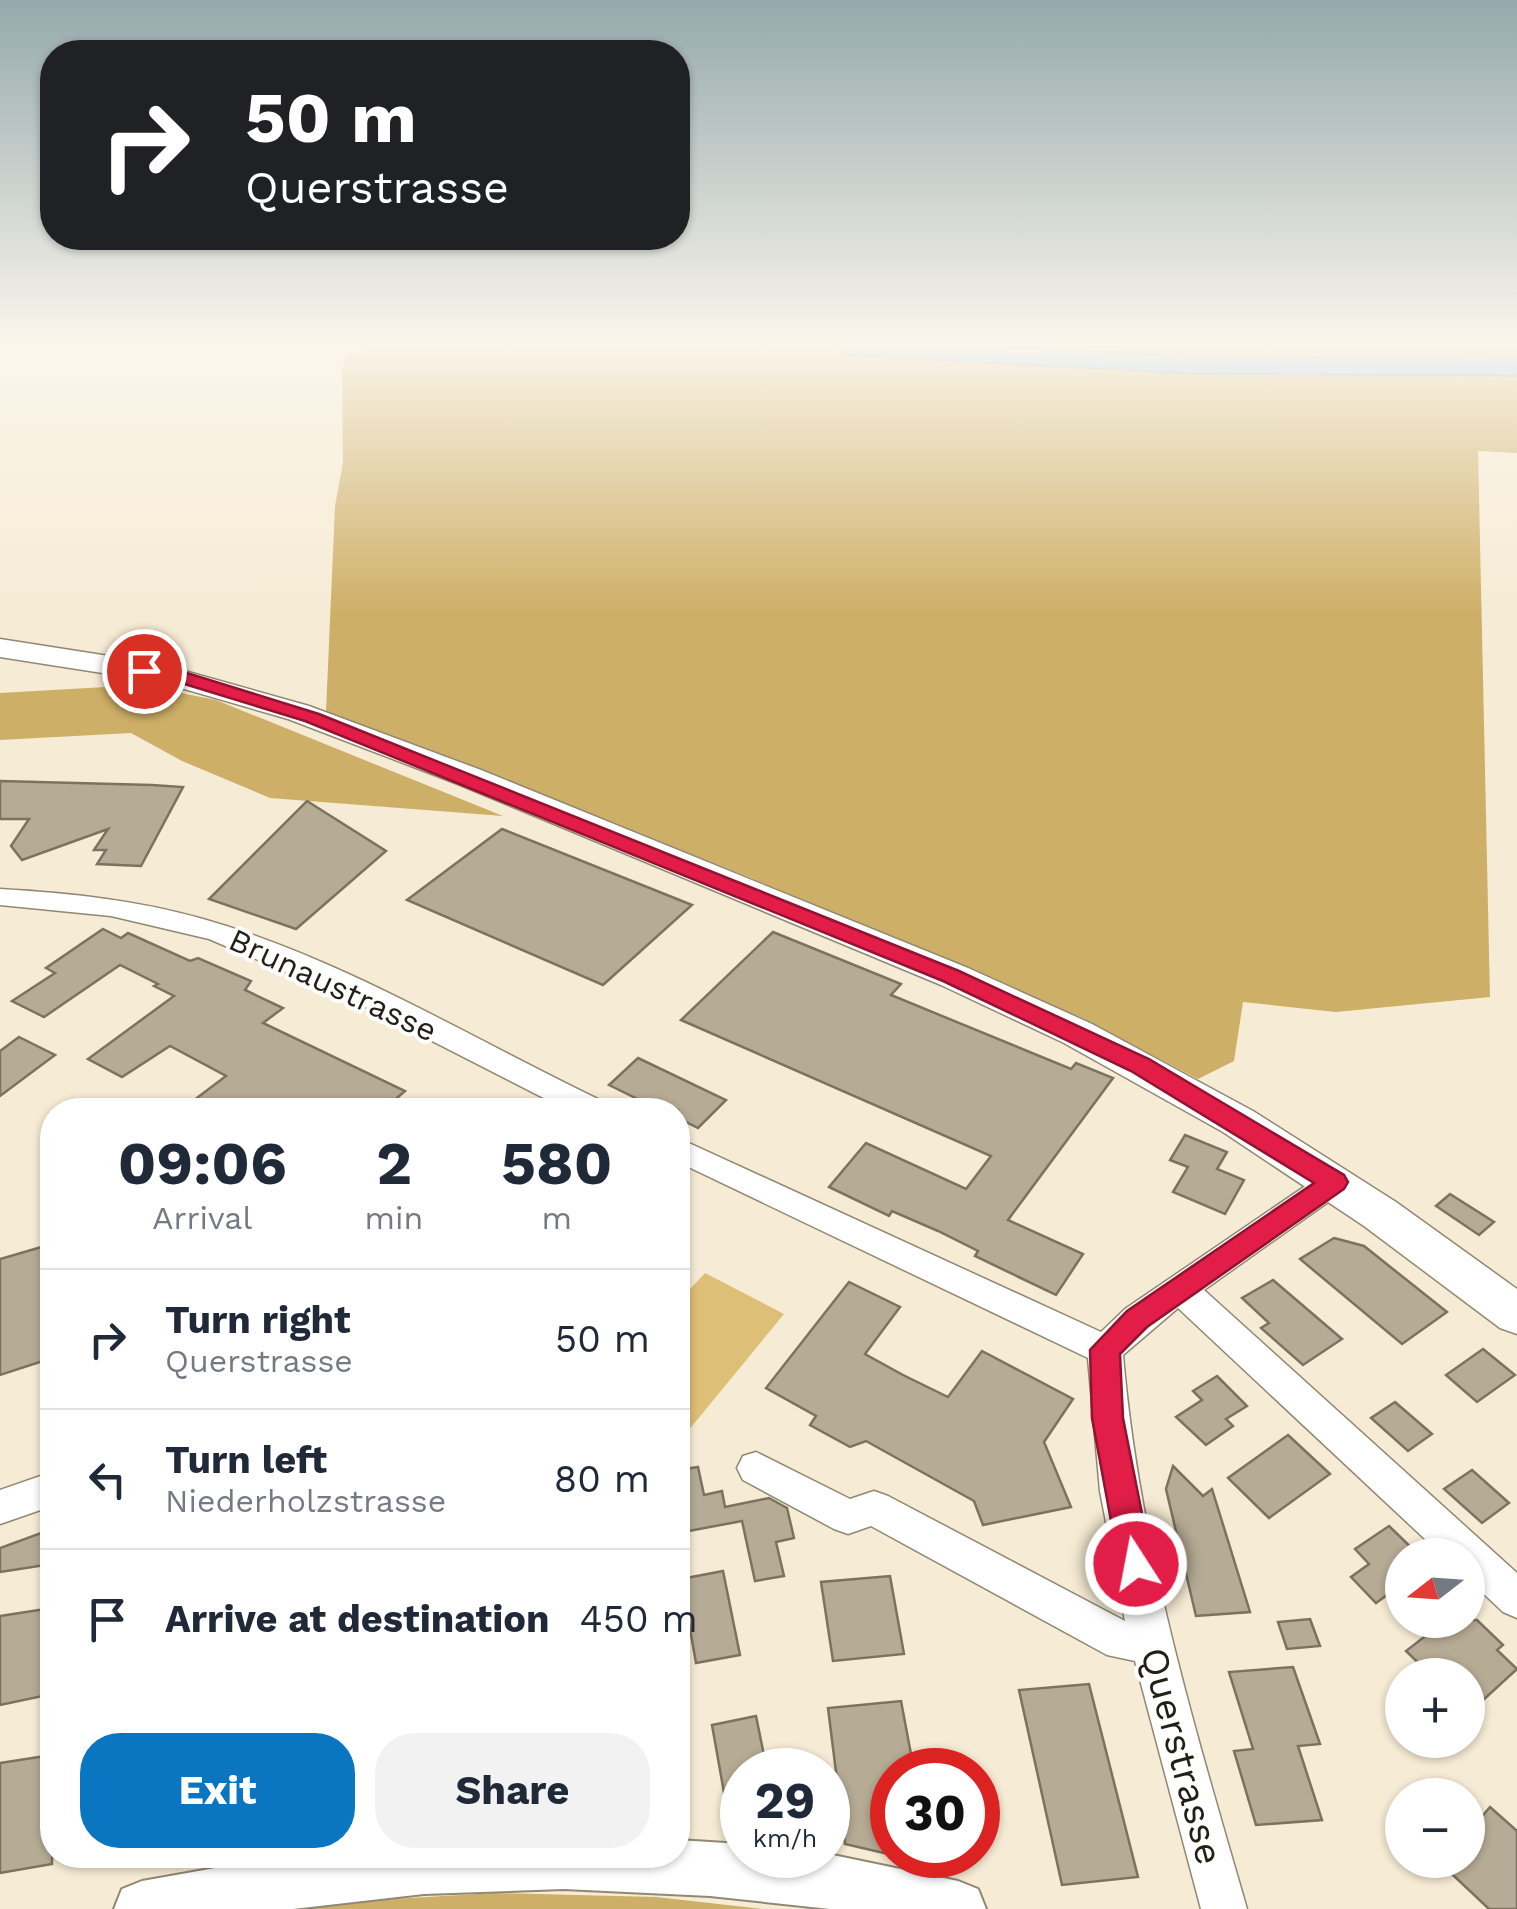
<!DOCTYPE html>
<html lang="en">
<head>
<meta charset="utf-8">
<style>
	body { margin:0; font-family:"Work Sans",sans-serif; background:#f2f2f3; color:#1f2937; height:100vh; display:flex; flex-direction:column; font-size:38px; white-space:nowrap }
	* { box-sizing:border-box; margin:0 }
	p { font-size:32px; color:#747a83 }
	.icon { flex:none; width:55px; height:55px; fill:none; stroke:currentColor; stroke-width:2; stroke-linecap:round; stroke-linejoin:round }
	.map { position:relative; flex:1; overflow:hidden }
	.details { position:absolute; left:40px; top:1098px; width:650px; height:770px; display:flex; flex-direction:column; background:#fff; border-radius:40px; box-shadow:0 2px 8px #0004 }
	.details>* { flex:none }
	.banner { position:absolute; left:40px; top:40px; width:650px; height:210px; border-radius:40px; box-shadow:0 2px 8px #0004; background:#202124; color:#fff; overflow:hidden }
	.needle { width:65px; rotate:253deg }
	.tools { position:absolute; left:1385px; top:1538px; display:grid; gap:20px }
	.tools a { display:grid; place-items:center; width:100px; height:100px; border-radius:50%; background:#fff; box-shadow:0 2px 8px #0004; font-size:50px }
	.speed { position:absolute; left:720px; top:1748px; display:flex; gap:20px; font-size:50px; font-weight:700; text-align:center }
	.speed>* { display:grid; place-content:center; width:130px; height:130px; border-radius:50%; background:#fff; box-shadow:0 2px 8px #0004; line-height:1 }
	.speed small { font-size:25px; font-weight:400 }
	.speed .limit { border:15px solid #d22; background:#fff; color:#111 }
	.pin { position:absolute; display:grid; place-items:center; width:85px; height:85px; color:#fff; margin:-42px; border:5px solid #fff; border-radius:50%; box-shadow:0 2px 10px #0007 }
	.me { position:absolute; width:110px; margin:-55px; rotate:349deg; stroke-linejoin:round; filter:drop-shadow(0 0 8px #0008) }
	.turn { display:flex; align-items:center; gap:35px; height:210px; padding:0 40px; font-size:45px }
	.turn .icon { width:130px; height:130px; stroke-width:2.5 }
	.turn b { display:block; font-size:70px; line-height:85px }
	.eta { display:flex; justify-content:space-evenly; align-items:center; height:170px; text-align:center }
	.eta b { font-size:60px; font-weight:700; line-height:70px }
	.primary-button { display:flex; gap:20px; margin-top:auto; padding:20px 40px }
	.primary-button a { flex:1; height:115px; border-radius:40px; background:#0a75c0; color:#fff; font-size:40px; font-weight:700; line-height:115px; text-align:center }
	.primary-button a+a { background:#f2f2f3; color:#1f2937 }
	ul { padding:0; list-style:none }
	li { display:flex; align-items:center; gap:30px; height:140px; padding:0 40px; border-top:2px solid #e0e1e3 }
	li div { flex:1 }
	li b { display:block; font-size:38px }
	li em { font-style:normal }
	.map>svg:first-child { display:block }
	.green { fill:#debf77 }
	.forest { fill:#ceaf67 }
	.building { fill:#b6ac95; stroke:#7c735e; stroke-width:2.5 }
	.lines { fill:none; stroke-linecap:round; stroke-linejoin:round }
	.minor-casing { stroke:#918872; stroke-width:3 }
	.tertiary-casing { stroke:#918872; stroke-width:4 }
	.secondary-casing { stroke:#918872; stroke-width:3 }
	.motorway-casing { stroke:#4a7fac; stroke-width:3 }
	.minor { fill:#fff; fill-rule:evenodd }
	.tertiary { fill:#fff; fill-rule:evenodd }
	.secondary { fill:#fff; fill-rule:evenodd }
	.motorway { fill:#60b2fc; fill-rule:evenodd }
	.route { fill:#e11d48; stroke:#92132f; stroke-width:2.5 }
	.labels { text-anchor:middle; stroke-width:8; stroke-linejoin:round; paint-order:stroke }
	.street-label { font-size:32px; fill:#221f16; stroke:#fff }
	.near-street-label { font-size:38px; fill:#221f16; stroke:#fff }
</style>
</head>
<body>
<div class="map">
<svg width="1517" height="1909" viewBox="0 0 1517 1909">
	<rect width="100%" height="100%" fill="#f6ebd4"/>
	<path class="green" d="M705,1273L784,1314L688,1431L678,1428V1302Z"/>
	<g class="forest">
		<path d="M365,346H1517V453L1478,451L1490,997L1336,1012L1243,1002L1234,1061L1198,1079L1076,1015L1071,1017L751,878L326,712L335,506L343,463L342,368L347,357Z"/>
		<path d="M141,685L216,700L503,816L270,798L182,761L131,733L0,740V693Z"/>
		<path d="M494,1893L656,1897L763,1909H304L344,1902Z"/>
	</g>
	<g class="building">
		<path d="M0,781L152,785L183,787L141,866L97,864L106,850H94L108,829L22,860L11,846L29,819H0Z"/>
		<path d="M307,801L386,851L296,929L209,899Z"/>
		<path d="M502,829L692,905L603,985L407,900Z"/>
		<path d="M103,929L121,938L128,933L190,961L198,958L251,981L245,990L283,1008L263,1023L405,1091L383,1110H181L226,1076L170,1046L122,1077L88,1059L174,996L154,986L158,984L120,965L44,1017L12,1001L55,973L46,968Z"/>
		<path d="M773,932L901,984L891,995L1071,1069L1076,1063L1113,1078L1008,1220L1083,1254L1056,1295L975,1256L978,1251L938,1231L892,1211L889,1216L829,1187L866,1143L966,1189L991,1156L681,1020Z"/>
		<path d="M19,1037L55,1055L0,1096V1051Z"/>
		<path d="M638,1058L726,1100L698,1128L678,1118V1110H660L609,1085Z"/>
		<path d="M1185,1135L1227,1152L1217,1169L1244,1180L1225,1214L1173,1192L1188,1167L1170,1160Z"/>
		<path d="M1450,1194L1494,1222L1479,1235L1436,1206Z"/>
		<path d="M1334,1238L1364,1246L1447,1312L1402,1344L1300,1259Z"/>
		<path d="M52,1244V1358L0,1375V1259Z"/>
		<path d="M1273,1280L1342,1339L1303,1365L1261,1328L1269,1323L1242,1298Z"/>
		<path d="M849,1282L900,1307L865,1354L903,1375L948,1397L982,1351L1073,1399L1044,1442L1071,1507L983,1525L974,1501L866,1441L850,1447L810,1425L816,1416L766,1388Z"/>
		<path d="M1483,1349L1515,1375L1477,1402L1446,1375Z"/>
		<path d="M1217,1376L1247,1406L1226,1419L1233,1426L1206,1445L1176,1417L1202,1400L1193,1391Z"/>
		<path d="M1395,1402L1432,1434L1408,1451L1371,1418Z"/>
		<path d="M1288,1435L1330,1474L1269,1518L1228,1478Z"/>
		<path d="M1173,1466L1203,1496L1212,1489L1250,1612L1196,1616L1166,1489Z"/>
		<path d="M698,1467L704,1495L722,1491L725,1507L769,1498L787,1508L794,1538L776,1542L784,1576L755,1581L742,1521L678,1533V1470Z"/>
		<path d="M1472,1470L1509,1503L1482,1523L1444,1489Z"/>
		<path d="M1389,1526L1419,1555H1402V1584L1376,1603L1351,1577L1369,1564L1355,1549Z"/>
		<path d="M52,1529V1564L0,1572V1548Z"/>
		<path d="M723,1571L740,1655L696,1663L681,1579Z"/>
		<path d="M890,1576L904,1654L833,1661L821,1582Z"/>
		<path d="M52,1608V1694L0,1705V1616Z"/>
		<path d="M1310,1619L1320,1646L1287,1649L1278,1622Z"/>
		<path d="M1446,1620H1477L1503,1645L1497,1650L1517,1669L1468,1714V1675H1431L1406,1651Z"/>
		<path d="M1293,1667L1320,1744L1298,1746L1322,1820L1256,1825L1234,1751L1253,1749L1229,1672Z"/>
		<path d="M1089,1684L1138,1877L1062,1885L1019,1690Z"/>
		<path d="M901,1701L914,1770H892V1855L845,1844L828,1708Z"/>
		<path d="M756,1716L767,1770H742V1806L726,1804L712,1725Z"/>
		<path d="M52,1755V1864L0,1873V1763Z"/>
		<path d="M1490,1807L1517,1831V1909H1489L1437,1860H1468V1833Z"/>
	</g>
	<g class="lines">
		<defs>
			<g id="minor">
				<path d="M0,889C69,893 137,900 203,919C344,959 472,1039 604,1102L608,1110H567L352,1000L209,939L111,916L0,905Z"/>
				<path d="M678,1138L1101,1332L1125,1309L1323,1174L1334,1170L1345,1174L1350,1182L1345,1190L1204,1290L1517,1573V1618L1503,1612L1468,1579V1555H1442L1178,1308L1123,1355C1139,1545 1194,1726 1247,1909H1201L1135,1661L1107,1655L871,1526L848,1534L834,1529L743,1480L737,1468L743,1456L756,1452L850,1499L874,1491L888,1496L1125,1621L1100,1491L1088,1358L678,1162Z"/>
				<path d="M52,1472V1506L0,1524V1490Z"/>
			</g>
			<path id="tertiary" d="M678,1840L742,1844V1855L828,1854L958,1881L978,1889L986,1909H830L710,1896L564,1889L424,1894L293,1909H114L122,1889L142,1881L288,1855H678Z"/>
			<path id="secondary" d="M0,639L160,664L309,706L481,770L968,968L1092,1024L1253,1111L1396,1202L1517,1289V1334L1500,1328L1364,1226L1223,1132L1064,1043L941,985L458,784L288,719L160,682L0,657Z"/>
			<path id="motorway" d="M833,346H983L1193,357L1517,359V375L1193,373L846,354Z"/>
		</defs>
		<use href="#minor" class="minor-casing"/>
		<use href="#tertiary" class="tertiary-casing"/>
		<use href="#secondary" class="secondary-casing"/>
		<use href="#motorway" class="motorway-casing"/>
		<use href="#minor" class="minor"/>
		<use href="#tertiary" class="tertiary"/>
		<use href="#secondary" class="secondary"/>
		<use href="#motorway" class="motorway"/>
	</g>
	<linearGradient id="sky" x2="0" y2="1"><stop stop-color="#95a9ac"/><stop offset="0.56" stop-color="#fbf6ec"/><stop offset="1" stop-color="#fbf6ec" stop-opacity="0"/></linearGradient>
	<rect width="1517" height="613" fill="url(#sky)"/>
	<path class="route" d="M144,665L187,673L319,714L959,971L1149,1059L1344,1175L1348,1182L1344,1189L1147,1327L1120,1354L1123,1418L1152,1564L1147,1575L1136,1579L1124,1575L1119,1564L1092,1418L1090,1350L1127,1311L1314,1183L1131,1071L943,981L305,721L178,682L138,675V667Z"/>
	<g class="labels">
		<g class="street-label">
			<text transform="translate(333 985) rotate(25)" y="11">Brunaustrasse</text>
		</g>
		<g class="near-street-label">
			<text transform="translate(1182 1756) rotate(75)" y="13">Querstrasse</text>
		</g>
	</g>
</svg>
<div class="tools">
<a><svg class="needle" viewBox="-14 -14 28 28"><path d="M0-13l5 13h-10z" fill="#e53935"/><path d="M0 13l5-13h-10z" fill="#747a83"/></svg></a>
<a>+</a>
<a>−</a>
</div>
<div class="speed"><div>29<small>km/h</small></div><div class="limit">30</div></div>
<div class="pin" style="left:144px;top:671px;background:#d93025"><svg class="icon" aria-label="arrive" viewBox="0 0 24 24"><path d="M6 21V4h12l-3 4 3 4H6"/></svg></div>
<svg class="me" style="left:1136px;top:1564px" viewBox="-20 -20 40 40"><circle r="17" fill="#e11d48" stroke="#fff" stroke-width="3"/><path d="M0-11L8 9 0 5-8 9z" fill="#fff"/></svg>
<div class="banner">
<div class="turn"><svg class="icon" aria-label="right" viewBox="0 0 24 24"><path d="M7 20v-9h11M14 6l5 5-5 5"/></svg><div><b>50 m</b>Querstrasse</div></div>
</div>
<section class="details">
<div class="eta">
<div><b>09:06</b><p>Arrival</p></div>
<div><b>2</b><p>min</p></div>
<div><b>580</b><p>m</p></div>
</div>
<ul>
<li><svg class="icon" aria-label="right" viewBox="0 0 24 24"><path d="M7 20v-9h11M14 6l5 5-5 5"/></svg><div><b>Turn right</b><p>Querstrasse</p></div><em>50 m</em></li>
<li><svg class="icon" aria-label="left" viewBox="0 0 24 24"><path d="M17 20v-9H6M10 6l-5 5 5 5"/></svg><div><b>Turn left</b><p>Niederholzstrasse</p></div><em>80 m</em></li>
<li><svg class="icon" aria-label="arrive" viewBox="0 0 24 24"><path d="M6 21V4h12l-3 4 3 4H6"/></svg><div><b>Arrive at destination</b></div><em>450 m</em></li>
</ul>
<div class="primary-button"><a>Exit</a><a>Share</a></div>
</section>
</div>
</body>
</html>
